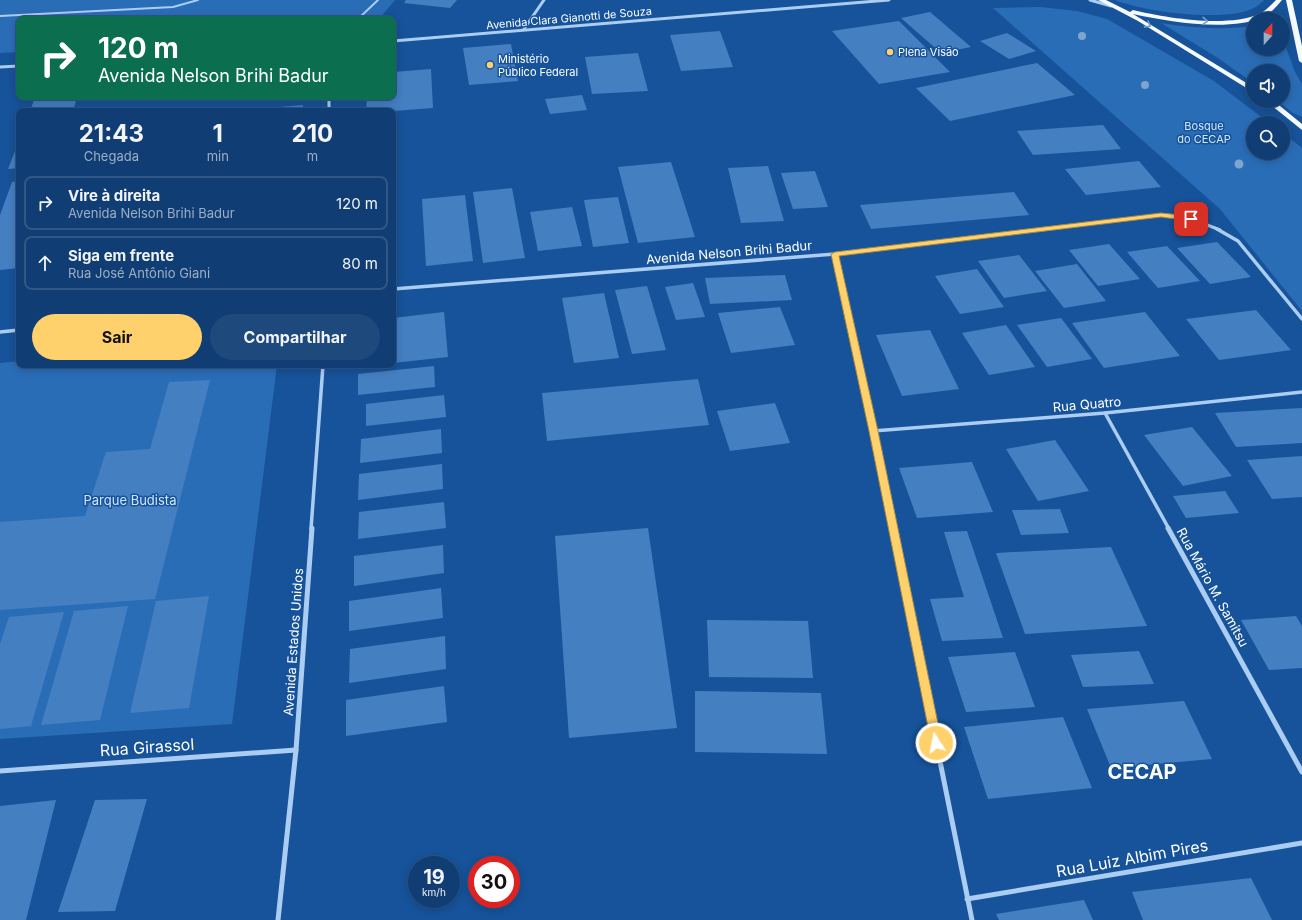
<!DOCTYPE html>
<html lang="pt">
<head>
<meta charset="utf-8">
<style>
	body { margin:0; font-family:Inter,sans-serif; background:#1e497c; color:#f1f3f6; height:100vh; display:flex; flex-direction:column; font-size:15px; white-space:nowrap }
	* { box-sizing:border-box; margin:0 }
	p { font-size:13px; color:#9caec5 }
	.icon { flex:none; width:22px; height:22px; fill:none; stroke:currentColor; stroke-width:2; stroke-linecap:round; stroke-linejoin:round }
	.map { position:relative; flex:1; overflow:hidden }
	.details { position:absolute; left:16px; top:108px; width:380px; height:260px; display:flex; flex-direction:column; background:#103e74; border-radius:8px; box-shadow:0 2px 10px #0003,0 0 0 1px #305786 }
	.details>* { flex:none }
	.top-card { position:absolute; left:16px; top:16px; width:380px; height:84px; border-radius:8px; box-shadow:0 2px 10px #0003,0 0 0 1px #305786; background:#0b6e4f; color:#fff; overflow:hidden }
	.needle { width:26px; rotate:21deg }
	.tools { position:absolute; left:1246px; top:12px; display:grid; gap:8px }
	.tools a { display:grid; place-items:center; width:44px; height:44px; border-radius:50%; background:#103e74; box-shadow:0 2px 10px #0003,0 0 0 1px #305786; font-size:20px }
	.speed { position:absolute; left:408px; top:856px; display:flex; gap:8px; font-size:20px; font-weight:700; text-align:center }
	.speed>* { display:grid; place-content:center; width:52px; height:52px; border-radius:50%; background:#103e74; box-shadow:0 2px 10px #0003,0 0 0 1px #305786; line-height:1 }
	.speed small { font-size:10px; font-weight:400 }
	.speed .limit { border:6px solid #d22; background:#fff; color:#111 }
	.pin { position:absolute; display:grid; place-items:center; width:34px; height:34px; color:#fff; margin:-17px; border-radius:8px; box-shadow:0 2px 6px #0006 }
	.me { position:absolute; width:44px; margin:-22px; rotate:349deg; stroke-linejoin:round; filter:drop-shadow(0 0 3px #0008) }
	.turn { display:flex; align-items:center; gap:14px; height:84px; padding:0 16px; font-size:18px }
	.turn .icon { width:52px; height:52px; stroke-width:2.5 }
	.turn b { display:block; font-size:28px; line-height:34px }
	.eta { display:flex; justify-content:space-evenly; align-items:center; height:68px; text-align:center }
	.eta b { font-size:24px; font-weight:700; line-height:28px }
	.primary-button { display:flex; gap:8px; margin-top:auto; padding:8px 16px }
	.primary-button a { flex:1; height:46px; border-radius:24px; background:#ffd16c; color:#111; font-size:16px; font-weight:700; line-height:46px; text-align:center }
	.primary-button a+a { background:#1e497c; color:#f1f3f6 }
	ul { padding:0; list-style:none }
	li { display:flex; align-items:center; gap:12px; height:54px; margin:0 8px 6px; padding:0 8px; border:2px solid #305786; border-radius:8px }
	li div { flex:1 }
	li b { display:block; font-size:15px }
	li em { font-style:normal }
	.map>svg:first-child { display:block }
	.green { fill:#2a6db7 }
	.building { fill:#447fc2 }
	.lines { fill:none; stroke-linecap:round; stroke-linejoin:round }
	.lane { stroke:#abcdf2; stroke-width:2 }
	.street-far2 { stroke:#abcdf2; stroke-width:3 }
	.street-far1 { stroke:#abcdf2; stroke-width:3.5 }
	.street { stroke:#abcdf2; stroke-width:5 }
	.primary { fill:#f6faff; fill-rule:evenodd }
	.tree { fill:#7ea4d0 }
	.oneway { stroke:#7b9ec7 }
	.route { fill:#ffd16c; stroke:#a68846 }
	.poi-dot { fill:#ffd16c; stroke:#16539a; stroke-width:1.5 }
	.labels { text-anchor:middle; stroke-width:3; stroke-linejoin:round; paint-order:stroke }
	.far-street-label { font-size:11px; fill:#fff; stroke:#16539a }
	.far-poi-label { font-size:11px; fill:#fff; stroke:#16539a; text-anchor:start }
	.far-park-label { font-size:11px; fill:#d3e7fc; stroke:#16539a }
	.street-label { font-size:13px; fill:#fff; stroke:#16539a }
	.park-label { font-size:13px; fill:#d3e7fc; stroke:#16539a }
	.near-street-label { font-size:16px; fill:#fff; stroke:#16539a }
	.near-district-label { font-size:20px; font-weight:bold; fill:#fff; stroke:#16539a }
</style>
</head>
<body>
<div class="map">
<svg width="1302" height="920" viewBox="0 0 1302 920">
	<rect width="100%" height="100%" fill="#16539a"/>
	<g class="green">
		<path d="M0,0H395L379,19H19V52L0,53Z"/>
		<path d="M1115,0H1264C1260,4 1256,7 1252,9C1223,22 1144,12 1115,0Z"/>
		<path d="M1040,7L1077,11L1107,19L1214,81L1269,123H1253V153H1283V133L1302,148V311L1220,209L993,8Z"/>
		<path d="M1161,23C1192,28 1221,30 1253,26V49H1283V34L1285,45L1295,72L1302,84V117L1293,113L1278,101H1283V71H1253V83L1218,58Z"/>
		<path d="M19,361V365H277L232,724L0,739V363Z"/>
	</g>
	<g class="building">
		<path d="M406,0H457L450,8L404,3Z"/>
		<path d="M930,12L971,47L941,53L901,18Z"/>
		<path d="M899,21L950,72L879,84L832,31Z"/>
		<path d="M720,31L733,67L681,71L670,35Z"/>
		<path d="M1007,33L1036,51L1009,59L980,41Z"/>
		<path d="M511,44L518,81L469,85L463,48Z"/>
		<path d="M638,53L648,91L592,94L585,57Z"/>
		<path d="M1037,63L1075,95L950,121L916,88Z"/>
		<path d="M431,69L433,108L393,111H366L367,97H393V72Z"/>
		<path d="M582,95L587,110L550,114L545,99Z"/>
		<path d="M35,97H77L73,111H30Z"/>
		<path d="M303,105L302,111H246V110Z"/>
		<path d="M1103,125L1121,149L1033,155L1017,131Z"/>
		<path d="M19,141V168L8,169Z"/>
		<path d="M1139,161L1161,187L1086,195L1065,169Z"/>
		<path d="M671,162L695,237L638,243L618,167Z"/>
		<path d="M768,166L784,221L741,223L728,168Z"/>
		<path d="M815,171L828,207L793,209L781,173Z"/>
		<path d="M19,181V268L0,270V215L12,182Z"/>
		<path d="M512,188L525,258L483,263L473,192Z"/>
		<path d="M1014,192L1029,215L871,229L860,205Z"/>
		<path d="M465,195L473,261L426,266L422,199Z"/>
		<path d="M618,197L629,243L593,247L584,200Z"/>
		<path d="M572,207L582,246L538,251L530,212Z"/>
		<path d="M1217,242L1251,277L1210,284L1177,248Z"/>
		<path d="M1109,244L1140,279L1098,286L1069,250Z"/>
		<path d="M1167,246L1200,281L1158,288L1127,252Z"/>
		<path d="M1019,255L1047,291L1004,298L978,261Z"/>
		<path d="M1077,264L1106,301L1064,308L1035,271Z"/>
		<path d="M977,269L1004,307L960,314L935,276Z"/>
		<path d="M785,275L792,300L710,304L705,278Z"/>
		<path d="M693,283L705,317L676,320L665,287Z"/>
		<path d="M647,286L666,350L632,354L615,290Z"/>
		<path d="M604,293L619,358L574,363L562,298Z"/>
		<path d="M780,307L795,345L731,353L718,313Z"/>
		<path d="M1256,310L1291,350L1219,360L1186,319Z"/>
		<path d="M444,312L448,357L393,363V318Z"/>
		<path d="M1145,312L1180,356L1104,368L1072,323Z"/>
		<path d="M1061,318L1092,359L1047,367L1017,325Z"/>
		<path d="M1006,325L1035,367L989,375L962,333Z"/>
		<path d="M930,330L959,389L902,396L876,335Z"/>
		<path d="M434,366L435,387L358,395V374Z"/>
		<path d="M698,379L709,425L547,441L542,393Z"/>
		<path d="M210,380L155,599L0,610V522L85,516L106,452L150,449L169,382Z"/>
		<path d="M444,395L446,417L366,426V404Z"/>
		<path d="M775,403L790,443L730,451L717,411Z"/>
		<path d="M1302,408V443L1236,447L1215,413Z"/>
		<path d="M1192,427L1232,476L1183,486L1144,435Z"/>
		<path d="M441,429L442,453L360,463L361,439Z"/>
		<path d="M1055,440L1089,491L1038,501L1006,449Z"/>
		<path d="M1302,456V497L1272,499L1247,460Z"/>
		<path d="M972,462L993,512L917,518L899,468Z"/>
		<path d="M442,464L443,489L358,500L359,474Z"/>
		<path d="M1225,491L1239,513L1186,518L1173,496Z"/>
		<path d="M444,502L446,528L358,539L359,512Z"/>
		<path d="M1060,509L1069,533L1021,535L1012,510Z"/>
		<path d="M648,528L677,728L569,738L555,536Z"/>
		<path d="M967,531L1003,638L942,641L930,599L964,597L944,532Z"/>
		<path d="M443,545L444,573L354,586V556Z"/>
		<path d="M1111,547L1147,626L1025,634L996,553Z"/>
		<path d="M441,588L443,618L349,631V601Z"/>
		<path d="M209,596L189,708L130,713L156,601Z"/>
		<path d="M128,606L100,720L41,725L74,611Z"/>
		<path d="M64,612L31,726L0,729V644L9,617Z"/>
		<path d="M1296,616L1302,626V668L1269,670L1241,620Z"/>
		<path d="M707,620L808,621L813,678L709,677Z"/>
		<path d="M445,636L446,669L349,683L350,649Z"/>
		<path d="M1139,651L1154,684L1083,687L1071,655Z"/>
		<path d="M1015,652L1035,707L966,712L948,657Z"/>
		<path d="M444,686L447,722L346,736V700Z"/>
		<path d="M695,691L821,693L827,754L695,752Z"/>
		<path d="M1184,701L1212,759L1111,768L1087,709Z"/>
		<path d="M1063,717L1092,788L988,799L964,727Z"/>
		<path d="M147,799L115,911L58,912L95,800Z"/>
		<path d="M56,800L26,920H0V806Z"/>
		<path d="M1251,878L1272,920H1143L1132,892Z"/>
		<path d="M1084,900L1093,920H999L996,914Z"/>
	</g>
	<g class="lines">
		<g class="lane">
			<path d="M0,16L173,7L198,0"/>
			<path d="M358,19L378,0"/>
		</g>
		<g class="street-far2">
			<path d="M1090,0L1111,6"/>
			<path d="M524,29L544,0"/>
			<path d="M393,41L889,0"/>
			<path d="M0,67L19,66"/>
			<path d="M329,97V111"/>
			<path d="M1039,230L1161,215L1192,219L1220,230"/>
		</g>
		<g class="street-far1">
			<path d="M1217,229L1238,241L1302,319"/>
			<path d="M835,254L893,529"/>
			<path d="M393,289L835,254L1047,229"/>
			<path d="M0,332L19,330"/>
			<path d="M1105,413L1169,529"/>
			<path d="M873,431L1105,413L1302,392"/>
			<path d="M311,529L323,365"/>
		</g>
		<g class="street">
			<path d="M893,528L972,920"/>
			<path d="M1168,528L1302,772"/>
			<path d="M0,771L296,750"/>
			<path d="M967,899L1302,843"/>
			<path d="M278,920L296,750L312,528"/>
		</g>
		<g class="primary">
			<path d="M1098,0H1106L1130,12L1133,10C1166,18 1227,28 1259,14C1266,11 1271,5 1276,0H1282C1277,6 1271,13 1264,17C1229,32 1170,22 1133,14L1253,87V92L1138,21Z"/>
			<path d="M1286,0H1292L1302,46V63L1299,61Z"/>
			<path d="M1266,101H1274L1302,124V130Z"/>
		</g>
	</g>
	<g class="tree">
		<circle cx="1082" cy="36" r="4"/>
		<circle cx="1145" cy="85" r="4"/>
		<circle cx="1239" cy="164" r="4.5"/>
	</g>
	<defs><path id="oneway-chevron" d="M-2-3.5L2.5 0L-2 3.5" fill="none" stroke-width="1.6" stroke-linecap="round" stroke-linejoin="round"/></defs>
	<g class="oneway">
		<use href="#oneway-chevron" transform="translate(1205 21) rotate(1)"/>
		<use href="#oneway-chevron" transform="translate(1148 25) rotate(32)"/>
	</g>
	<path class="route" d="M1161,213L1191,216L1194,219L1191,221L1161,217L839,256L878,431L942,743L940,747L936,748L932,747L869,431L831,254L835,252Z"/>
	<g class="poi-dot">
		<circle cx="890" cy="52" r="4"/>
		<circle cx="490" cy="65" r="4"/>
	</g>
	<g class="labels">
		<g class="far-street-label">
			<text transform="translate(569 18) rotate(-5)" y="4">Avenida Clara Gianotti de Souza</text>
		</g>
		<g class="far-poi-label">
			<text x="898" y="56">Plena Visão</text>
			<text x="498" y="63">Ministério<tspan x="498" dy="13">Público Federal</tspan></text>
		</g>
		<g class="far-park-label">
			<text x="1204" y="130">Bosque<tspan x="1204" dy="13">do CECAP</tspan></text>
		</g>
		<g class="street-label">
			<text transform="translate(729 252) rotate(-5)" y="5">Avenida Nelson Brihi Badur</text>
			<text transform="translate(1087 404) rotate(-5)" y="5">Rua Quatro</text>
			<text transform="translate(1213 587) rotate(61)" y="5">Rua Mário M. Samitsu</text>
			<text transform="translate(293 642) rotate(-86)" y="5">Avenida Estados Unidos</text>
		</g>
		<g class="park-label">
			<text x="130" y="505">Parque Budista</text>
		</g>
		<g class="near-street-label">
			<text transform="translate(147 747) rotate(-4)" y="6">Rua Girassol</text>
			<text transform="translate(1132 858) rotate(-10)" y="6">Rua Luiz Albim Pires</text>
		</g>
		<g class="near-district-label">
			<text x="1142" y="779">CECAP</text>
		</g>
	</g>
</svg>
<div class="tools">
<a><svg class="needle" viewBox="-14 -14 28 28"><path d="M0-13l5 13h-10z" fill="#e53935"/><path d="M0 13l5-13h-10z" fill="#9caec5"/></svg></a>
<a><svg class="icon" aria-label="sound" viewBox="0 0 24 24"><path d="M4 9h4l5-4v14l-5-4H4zM17 9q2 3 0 6"/></svg></a>
<a><svg class="icon" aria-label="search" viewBox="0 0 24 24"><circle cx="10" cy="10" r="6"/><path d="M15 15l6 6"/></svg></a>
</div>
<div class="speed"><div>19<small>km/h</small></div><div class="limit">30</div></div>
<div class="pin" style="left:1191px;top:219px;background:#d93025"><svg class="icon" aria-label="arrive" viewBox="0 0 24 24"><path d="M6 21V4h12l-3 4 3 4H6"/></svg></div>
<svg class="me" style="left:936px;top:743px" viewBox="-20 -20 40 40"><circle r="17" fill="#ffd16c" stroke="#fff" stroke-width="3"/><path d="M0-11L8 9 0 5-8 9z" fill="#fff"/></svg>
<div class="top-card">
<div class="turn"><svg class="icon" aria-label="right" viewBox="0 0 24 24"><path d="M7 20v-9h11M14 6l5 5-5 5"/></svg><div><b>120 m</b>Avenida Nelson Brihi Badur</div></div>
</div>
<section class="details">
<div class="eta">
<div><b>21:43</b><p>Chegada</p></div>
<div><b>1</b><p>min</p></div>
<div><b>210</b><p>m</p></div>
</div>
<ul>
<li><svg class="icon" aria-label="right" viewBox="0 0 24 24"><path d="M7 20v-9h11M14 6l5 5-5 5"/></svg><div><b>Vire à direita</b><p>Avenida Nelson Brihi Badur</p></div><em>120 m</em></li>
<li><svg class="icon" aria-label="ahead" viewBox="0 0 24 24"><path d="M12 20V5M6 11l6-6 6 6"/></svg><div><b>Siga em frente</b><p>Rua José Antônio Giani</p></div><em>80 m</em></li>
</ul>
<div class="primary-button"><a>Sair</a><a>Compartilhar</a></div>
</section>
</div>
</body>
</html>
